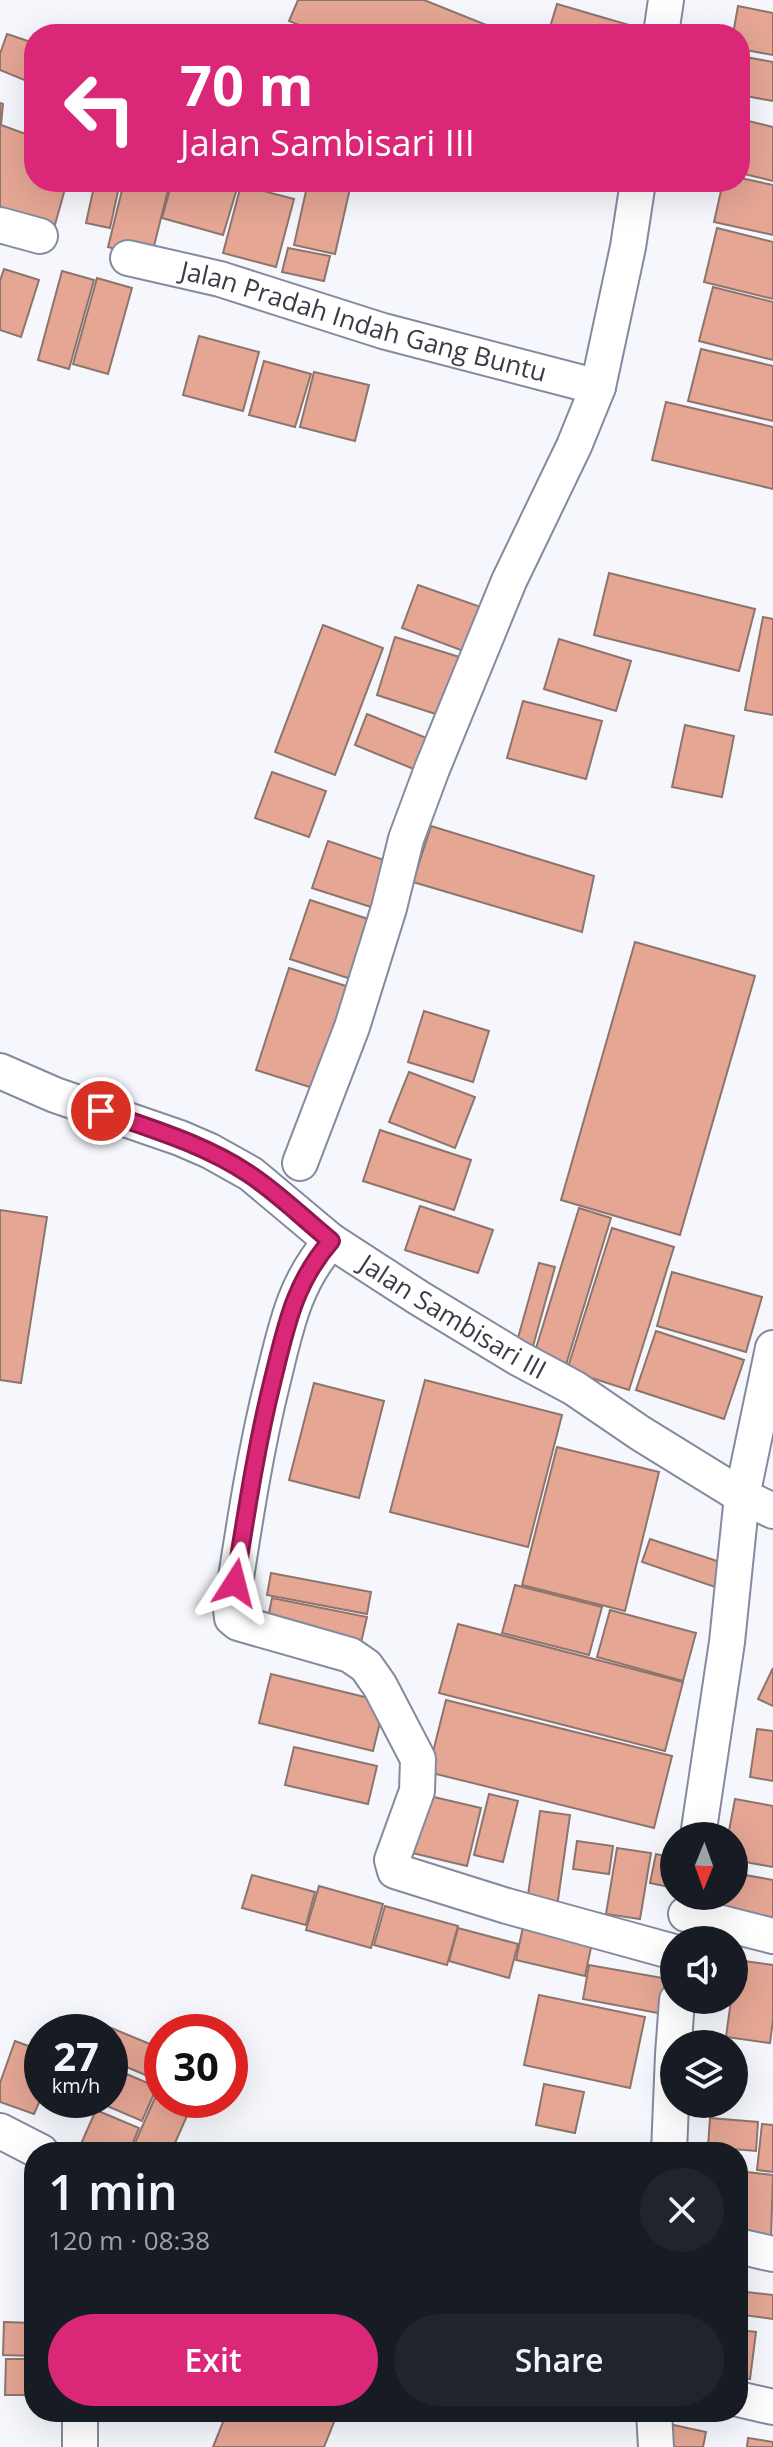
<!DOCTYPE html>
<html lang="en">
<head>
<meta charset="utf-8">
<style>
	body { margin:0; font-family:"Open Sans",sans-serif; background:#20242c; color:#f1f3f6; height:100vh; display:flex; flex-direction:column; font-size:30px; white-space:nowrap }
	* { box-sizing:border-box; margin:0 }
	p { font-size:26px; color:#9ea1a6 }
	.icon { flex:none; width:44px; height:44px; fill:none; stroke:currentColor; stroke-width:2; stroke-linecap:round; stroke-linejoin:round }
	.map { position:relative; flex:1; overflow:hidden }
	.panel { position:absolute; left:24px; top:2142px; width:724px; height:280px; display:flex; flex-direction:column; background:#171b24; border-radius:32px; box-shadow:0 8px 32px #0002 }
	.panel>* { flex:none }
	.hud { position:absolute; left:24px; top:24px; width:726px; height:168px; border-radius:32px; box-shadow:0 8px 32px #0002; background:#db2777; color:#fff; overflow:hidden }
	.needle { width:52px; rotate:181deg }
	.fabs { position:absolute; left:660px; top:1822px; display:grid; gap:16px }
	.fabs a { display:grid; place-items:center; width:88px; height:88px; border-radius:50%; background:#171b24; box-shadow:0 8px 32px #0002; font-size:40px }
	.speed { position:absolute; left:24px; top:2014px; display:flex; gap:16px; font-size:40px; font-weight:700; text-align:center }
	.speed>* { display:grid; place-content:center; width:104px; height:104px; border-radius:50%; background:#171b24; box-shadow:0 8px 32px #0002; line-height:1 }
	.speed small { font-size:20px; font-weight:400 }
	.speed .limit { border:12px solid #d22; background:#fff; color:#111 }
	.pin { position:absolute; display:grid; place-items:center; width:68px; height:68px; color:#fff; margin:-34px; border:4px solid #fff; border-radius:50%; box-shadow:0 2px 8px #0007 }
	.me { position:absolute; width:88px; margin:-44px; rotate:9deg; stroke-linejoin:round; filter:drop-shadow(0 0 6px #0008) }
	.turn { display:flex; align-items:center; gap:28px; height:168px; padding:0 24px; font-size:36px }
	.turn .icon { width:104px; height:104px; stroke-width:2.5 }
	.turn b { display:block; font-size:56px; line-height:68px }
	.round { display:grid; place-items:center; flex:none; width:84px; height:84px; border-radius:42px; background:#20242c }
	.overview { display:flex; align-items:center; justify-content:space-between; height:136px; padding:0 24px }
	h1 { font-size:48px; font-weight:600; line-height:60px }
	.primary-button { display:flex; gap:16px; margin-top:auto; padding:16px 24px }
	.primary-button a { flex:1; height:92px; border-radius:48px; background:#db2777; color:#fff; font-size:32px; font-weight:600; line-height:92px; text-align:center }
	.primary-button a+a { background:#20242c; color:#f1f3f6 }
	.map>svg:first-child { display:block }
	.building { fill:#e5a694; stroke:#8d756e; stroke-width:2 }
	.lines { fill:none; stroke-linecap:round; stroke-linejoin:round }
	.street-casing { stroke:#848a9f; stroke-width:38 }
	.street { stroke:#fff; stroke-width:34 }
	.route-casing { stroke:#8e194d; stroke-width:20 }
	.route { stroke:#db2777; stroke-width:14 }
	.labels { text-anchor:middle; stroke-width:6; stroke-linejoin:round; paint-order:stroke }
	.street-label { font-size:26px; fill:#393c45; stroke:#fff }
</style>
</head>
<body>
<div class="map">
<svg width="773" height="2447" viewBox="0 0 773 2447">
	<rect width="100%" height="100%" fill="#f6f7fc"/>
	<g class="building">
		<path d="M298,0H424L489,26L486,34H322L289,21Z"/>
		<path d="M557,4L639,28L637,34H548Z"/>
		<path d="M738,6L773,13V55L740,49V34H733Z"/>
		<path d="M7,34L34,43V84L0,70V54Z"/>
		<path d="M740,56L773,62V101L740,95Z"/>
		<path d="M0,103L3,104L1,125L34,137V182H67L54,228L0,213Z"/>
		<path d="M740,119L773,127V181L740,173Z"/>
		<path d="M740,178L773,185V235L714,222L723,182H740Z"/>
		<path d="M95,182H120L110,228L86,223Z"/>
		<path d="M124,182H170L151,258L108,247Z"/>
		<path d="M172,182H239L223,235L162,218Z"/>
		<path d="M308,182H340L351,184L335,254L294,245Z"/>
		<path d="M241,185L294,199L276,267L223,253Z"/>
		<path d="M717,228L773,242V299L704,282Z"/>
		<path d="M288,248L330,256L324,281L282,272Z"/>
		<path d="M4,269L39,280L21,337L0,330V281Z"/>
		<path d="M62,271L94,280L69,369L38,360Z"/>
		<path d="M97,278L132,288L108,374L73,364Z"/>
		<path d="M713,287L773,302V360L699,341Z"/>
		<path d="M199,336L259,352L243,411L183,395Z"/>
		<path d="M701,349L773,366V421L688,401Z"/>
		<path d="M264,361L311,374L295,427L249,415Z"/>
		<path d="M314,372L369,385L355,441L300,427Z"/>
		<path d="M666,402L773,427V489L652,460Z"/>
		<path d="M609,573L755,609L739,671L594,635Z"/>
		<path d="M418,585L481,607L466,652L402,628Z"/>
		<path d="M763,617L773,619V715L745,710Z"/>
		<path d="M323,625L383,648L335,775L275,752Z"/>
		<path d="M395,637L469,660L451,719L377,695Z"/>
		<path d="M559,639L631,661L616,711L544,689Z"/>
		<path d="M523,701L602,721L586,779L507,758Z"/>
		<path d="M367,714L429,739L416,770L355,745Z"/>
		<path d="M685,725L734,736L722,797L672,787Z"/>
		<path d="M272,772L326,791L309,837L255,818Z"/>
		<path d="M431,826L594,876L582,932L413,882Z"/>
		<path d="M328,841L390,862L374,908L312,888Z"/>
		<path d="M310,900L374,921L354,980L290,959Z"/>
		<path d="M635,942L755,976L680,1235L561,1200Z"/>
		<path d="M289,968L349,987L316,1089L256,1070Z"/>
		<path d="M424,1011L489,1031L473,1082L408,1062Z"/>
		<path d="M409,1072L475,1097L455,1148L389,1122Z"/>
		<path d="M380,1130L471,1160L454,1210L363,1181Z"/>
		<path d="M420,1206L493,1230L478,1273L405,1250Z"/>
		<path d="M579,1208L611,1218L565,1368L533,1358Z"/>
		<path d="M0,1210L47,1217L21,1383L0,1380Z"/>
		<path d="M612,1228L674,1247L629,1390L567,1370Z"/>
		<path d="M539,1263L555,1267L530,1357L514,1352Z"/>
		<path d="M672,1272L762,1297L746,1352L657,1326Z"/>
		<path d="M656,1331L744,1360L724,1419L636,1390Z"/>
		<path d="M425,1380L562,1415L528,1547L390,1512Z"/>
		<path d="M314,1383L384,1401L359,1498L289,1480Z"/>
		<path d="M557,1447L659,1472L625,1611L522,1585Z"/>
		<path d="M650,1539L726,1564L718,1588L642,1562Z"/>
		<path d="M271,1573L371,1592L367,1614L267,1595Z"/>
		<path d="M515,1585L602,1607L589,1655L502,1633Z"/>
		<path d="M272,1598L367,1617L360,1647L266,1628Z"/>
		<path d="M610,1610L696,1633L683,1681L597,1657Z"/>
		<path d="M458,1624L683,1682L665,1751L439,1693Z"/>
		<path d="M773,1668V1706L758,1699Z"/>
		<path d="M271,1674L385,1702L373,1751L259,1723Z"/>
		<path d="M446,1700L672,1756L654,1828L428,1772Z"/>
		<path d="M757,1729L773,1731V1781L750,1777Z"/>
		<path d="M294,1747L377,1766L368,1804L285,1785Z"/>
		<path d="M421,1794L481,1808L467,1866L408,1852Z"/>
		<path d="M489,1794L518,1801L503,1862L474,1855Z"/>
		<path d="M735,1799L773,1806V1867L734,1860V1836H728Z"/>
		<path d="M540,1811L570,1815L557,1907L527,1902Z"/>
		<path d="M577,1841L613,1846L609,1874L573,1869Z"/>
		<path d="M617,1848L651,1853L640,1919L606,1914Z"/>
		<path d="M656,1854L674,1858V1888L650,1883Z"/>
		<path d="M734,1873L773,1880V1924L718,1915L721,1896H734Z"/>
		<path d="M252,1875L315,1892L306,1925L242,1908Z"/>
		<path d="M319,1886L383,1904L371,1948L306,1930Z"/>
		<path d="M385,1906L458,1926L447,1965L374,1945Z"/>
		<path d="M524,1922L593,1938L585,1976L516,1960Z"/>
		<path d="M458,1928L518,1944L509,1978L449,1961Z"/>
		<path d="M737,1960L773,1965V2020L770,2043L726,2037L731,2000H734Z"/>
		<path d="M589,1965L674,1980L669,2015L583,1999Z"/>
		<path d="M539,1995L645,2017L630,2088L524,2065Z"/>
		<path d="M104,2025L162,2049V2100H194L171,2152H131L162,2082L110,2060V2032H101Z"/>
		<path d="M15,2041L42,2051V2096L34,2114L0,2102V2083Z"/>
		<path d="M115,2069L157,2087L142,2121L100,2103L101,2100H110V2079Z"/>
		<path d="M544,2084L584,2092L575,2133L536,2125Z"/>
		<path d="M52,2100H94L88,2115Z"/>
		<path d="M96,2110L139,2128L129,2152H94L80,2146Z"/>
		<path d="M710,2118L758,2122L756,2151L708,2147Z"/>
		<path d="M762,2124L773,2125V2172L757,2170Z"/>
		<path d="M738,2171L773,2175L771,2239L738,2235Z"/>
		<path d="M746,2292L773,2295V2319L743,2315Z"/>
		<path d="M4,2322L34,2323V2356L3,2355Z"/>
		<path d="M738,2330L756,2332L750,2379L738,2377Z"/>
		<path d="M6,2359H34V2395H5Z"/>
		<path d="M227,2412H338L324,2447H213Z"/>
		<path d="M669,2424L706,2432L703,2447H664Z"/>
		<path d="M748,2438L773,2442V2447H747Z"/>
	</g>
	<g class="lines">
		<defs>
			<g id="street">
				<path d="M661,34L666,0"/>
				<path d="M0,225L40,236"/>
				<path id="s1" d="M128,258L220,279L383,331L598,387"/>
				<path id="s2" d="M0,1071L55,1095L180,1138L210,1151L251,1174L331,1241L419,1298L518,1358L574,1388L640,1433L742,1496L773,1511"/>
				<path d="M300,1163L352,1027L389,908L406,839L432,769L509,581L574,446L598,387L628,247L638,182"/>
				<path d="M331,1241C294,1283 286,1327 273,1380C254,1456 243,1533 231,1610L232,1618L238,1623L350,1655L366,1666L380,1686L418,1759L417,1791L392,1860L395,1871L507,1906L674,1952"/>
				<path d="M698,1836L727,1642L742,1496L773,1348"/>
				<path d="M686,1914L773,1936"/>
				<path d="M0,2131L41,2152"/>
				<path d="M669,2152L673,2055L677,2000"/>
				<path d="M738,2246L773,2254"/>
				<path d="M738,2399L773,2407"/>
				<path d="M80,2412V2447"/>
				<path d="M654,2412L656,2447"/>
			</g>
		</defs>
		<use href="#street" class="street-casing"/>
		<use href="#street" class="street"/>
	</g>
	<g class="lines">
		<defs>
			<path id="route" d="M101,1111C152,1129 204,1144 249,1174C278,1193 304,1219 331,1241C294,1283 286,1327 273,1379C256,1447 246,1515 235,1583"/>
		</defs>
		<use href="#route" class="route-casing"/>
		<use href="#route" class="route"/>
	</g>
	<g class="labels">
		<g class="street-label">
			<text dy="9" stroke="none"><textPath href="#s1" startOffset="244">Jalan Pradah Indah Gang Buntu</textPath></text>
			<text dy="9" stroke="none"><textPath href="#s2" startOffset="520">Jalan Sambisari III</textPath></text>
		</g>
	</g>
</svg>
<div class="fabs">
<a><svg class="needle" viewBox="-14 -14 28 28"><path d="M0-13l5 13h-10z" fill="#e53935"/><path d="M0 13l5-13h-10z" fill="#9ea1a6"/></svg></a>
<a><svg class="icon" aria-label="sound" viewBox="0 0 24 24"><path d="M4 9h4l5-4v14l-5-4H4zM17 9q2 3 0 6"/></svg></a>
<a><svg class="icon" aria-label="layers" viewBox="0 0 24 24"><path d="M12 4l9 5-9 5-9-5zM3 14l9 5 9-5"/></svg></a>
</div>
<div class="speed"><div>27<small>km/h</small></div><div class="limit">30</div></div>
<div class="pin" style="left:101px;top:1111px;background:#d93025"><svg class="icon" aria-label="arrive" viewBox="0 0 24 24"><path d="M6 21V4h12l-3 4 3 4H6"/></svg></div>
<svg class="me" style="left:235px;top:1583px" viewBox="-20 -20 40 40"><path d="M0-17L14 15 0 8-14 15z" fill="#db2777" stroke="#fff" stroke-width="4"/></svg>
<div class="hud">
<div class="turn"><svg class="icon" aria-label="left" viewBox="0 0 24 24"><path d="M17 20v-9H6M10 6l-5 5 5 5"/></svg><div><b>70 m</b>Jalan Sambisari III</div></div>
</div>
<section class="panel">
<div class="overview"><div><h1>1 min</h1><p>120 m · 08:38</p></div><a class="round"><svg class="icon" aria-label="close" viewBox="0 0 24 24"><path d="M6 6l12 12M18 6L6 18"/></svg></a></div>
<div class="primary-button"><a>Exit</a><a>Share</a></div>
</section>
</div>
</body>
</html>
